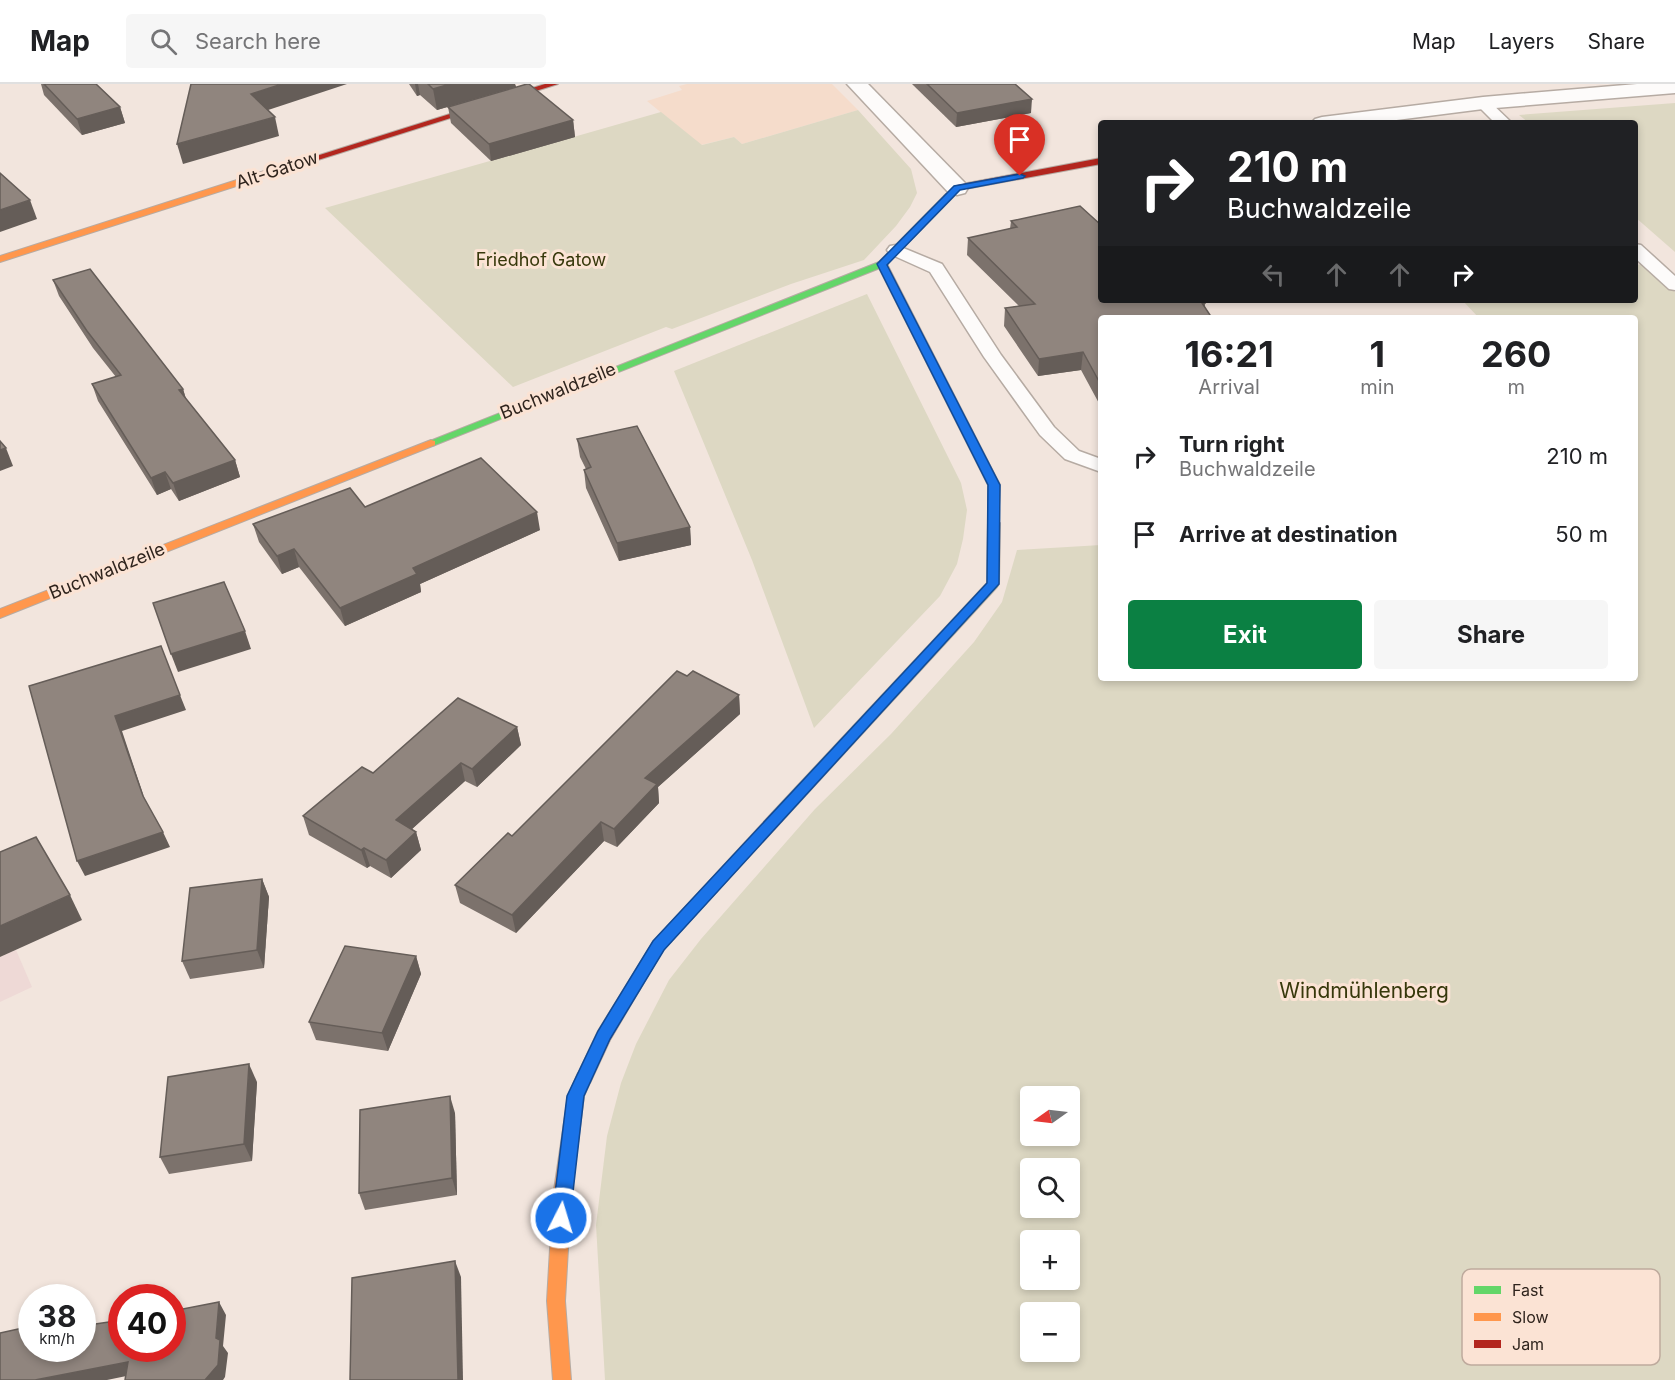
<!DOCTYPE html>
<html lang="en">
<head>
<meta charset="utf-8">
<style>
	body { margin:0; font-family:Inter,sans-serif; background:#f6f6f6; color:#202124; height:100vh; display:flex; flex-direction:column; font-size:22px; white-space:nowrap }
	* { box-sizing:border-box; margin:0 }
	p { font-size:20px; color:#757577 }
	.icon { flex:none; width:33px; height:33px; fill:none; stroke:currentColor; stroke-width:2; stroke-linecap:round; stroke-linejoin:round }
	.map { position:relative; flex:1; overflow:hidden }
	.sheet { position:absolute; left:1098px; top:231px; width:540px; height:366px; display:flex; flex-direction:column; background:#fff; border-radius:6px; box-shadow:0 3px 9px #0003 }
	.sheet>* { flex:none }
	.banner { position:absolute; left:1098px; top:36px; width:540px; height:183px; border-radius:6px; box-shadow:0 3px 9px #0003; background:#202124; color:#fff; overflow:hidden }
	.needle { width:39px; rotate:256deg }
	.fabs { position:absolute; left:1020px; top:1002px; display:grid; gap:12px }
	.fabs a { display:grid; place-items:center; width:60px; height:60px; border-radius:6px; background:#fff; box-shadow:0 3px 9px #0003; font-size:30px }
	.speed { position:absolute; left:18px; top:1200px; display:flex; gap:12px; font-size:30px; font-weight:700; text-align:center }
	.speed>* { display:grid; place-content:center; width:78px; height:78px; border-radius:50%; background:#fff; box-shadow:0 3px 9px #0003; line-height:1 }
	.speed small { font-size:15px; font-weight:400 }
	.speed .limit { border:9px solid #d22; background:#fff; color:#111 }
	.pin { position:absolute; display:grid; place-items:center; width:51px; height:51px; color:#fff; margin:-62px -26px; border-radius:50% 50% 50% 0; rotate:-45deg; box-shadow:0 0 6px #0007 }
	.pin .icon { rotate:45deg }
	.me { position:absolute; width:66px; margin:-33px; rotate:5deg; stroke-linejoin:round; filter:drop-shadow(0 0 4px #0008) }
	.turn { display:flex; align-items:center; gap:21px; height:126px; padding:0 30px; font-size:27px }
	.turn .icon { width:78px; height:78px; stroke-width:2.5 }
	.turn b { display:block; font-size:42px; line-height:51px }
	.lanes { display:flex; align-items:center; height:57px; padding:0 30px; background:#0003; justify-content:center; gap:30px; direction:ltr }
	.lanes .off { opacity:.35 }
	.eta { display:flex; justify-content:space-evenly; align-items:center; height:102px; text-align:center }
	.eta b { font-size:36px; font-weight:700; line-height:42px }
	.primary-button { display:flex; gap:12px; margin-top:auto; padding:12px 30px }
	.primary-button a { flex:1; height:69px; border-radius:6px; background:#0b8043; color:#fff; font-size:24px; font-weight:700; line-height:69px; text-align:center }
	.primary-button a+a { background:#f6f6f6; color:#202124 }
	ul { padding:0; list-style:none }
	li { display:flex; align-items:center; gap:18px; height:78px; padding:0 30px }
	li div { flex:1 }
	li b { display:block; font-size:22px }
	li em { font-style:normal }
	header { display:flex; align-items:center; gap:36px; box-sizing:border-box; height:84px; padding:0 30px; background:#fff; border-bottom:2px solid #e0e0e0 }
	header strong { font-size:28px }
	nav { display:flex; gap:33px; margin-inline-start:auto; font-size:21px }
	.search { width:420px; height:54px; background:#f6f6f6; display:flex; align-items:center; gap:15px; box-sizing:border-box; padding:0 21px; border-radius:6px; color:#757577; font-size:22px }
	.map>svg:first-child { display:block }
	.industrial { fill:#eed9d6 }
	.built { fill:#f5dccb }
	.green { fill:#ddd8c3; fill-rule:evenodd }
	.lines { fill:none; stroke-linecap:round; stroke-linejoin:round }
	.lane-casing { stroke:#b6aba3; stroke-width:3 }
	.street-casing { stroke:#b6aba3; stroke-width:3 }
	.fast-casing { stroke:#b6aba3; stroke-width:2 }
	.slow-casing { stroke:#b6aba3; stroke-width:2 }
	.jam-casing { stroke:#b6aba3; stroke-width:2 }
	.lane { fill:#fdfbfa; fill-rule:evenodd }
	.street { fill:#fdfbfa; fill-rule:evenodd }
	.fast { fill:#63d668; fill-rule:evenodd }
	.slow { fill:#ff974d; fill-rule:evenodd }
	.jam { fill:#b3261e; fill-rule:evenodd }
	.wall { fill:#7c726c }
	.shaded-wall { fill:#655d58 }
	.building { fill:#90857e; stroke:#655d58; stroke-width:1.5 }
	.route { fill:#1a73e8; stroke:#114b97; stroke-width:1.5 }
	.labels { text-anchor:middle; stroke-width:6; stroke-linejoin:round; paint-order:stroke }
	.far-street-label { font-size:18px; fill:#2f241d; stroke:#fbe3d4 }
	.far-park-label { font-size:18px; fill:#37380b; stroke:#fbe3d4 }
	.park-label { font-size:21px; fill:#37380b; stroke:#fbe3d4 }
	.key { fill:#fbe3d4; stroke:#beaa9d; stroke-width:1.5 }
	.key-label { font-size:16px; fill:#2f241d }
</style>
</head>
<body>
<header>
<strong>Map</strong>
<div class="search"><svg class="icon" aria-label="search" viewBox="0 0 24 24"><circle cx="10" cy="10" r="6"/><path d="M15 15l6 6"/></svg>Search here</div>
<nav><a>Map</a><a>Layers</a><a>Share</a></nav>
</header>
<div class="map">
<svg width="1675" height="1296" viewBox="0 0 1675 1296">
	<rect width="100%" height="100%" fill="#f2e5dd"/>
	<path class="industrial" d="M16,866L32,903L0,918V873Z"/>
	<path class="built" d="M687,0H832L858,26L742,60L734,53L701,61L647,17L682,6L679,2Z"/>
	<g class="green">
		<path d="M1675,19V168L1635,133V39H1529L1519,31Z"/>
		<path d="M858,26L911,85L917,109L910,123L896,142L864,176L791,200L672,245L666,243L513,303L325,124L661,28L702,61L734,53L742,60Z"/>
		<path d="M1644,180L1675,208V1296H605L596,1141L607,1052L621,999L636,960L669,896L701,855L815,725L891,650L974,558L1002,518L1017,466L1101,461V594H1635V234H1479L1462,216H1635V181ZM1030,1012H1070V1052H1030ZM1030,1084H1070V1124H1030ZM1030,1156H1070V1196H1030ZM1030,1228H1070V1268H1030Z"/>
		<path d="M867,210L961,399L967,426L963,455L957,480L940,512L814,644L752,476L674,287Z"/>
	</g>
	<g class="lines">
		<defs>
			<g id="lane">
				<path d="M1483,14L1488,16L1512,39H1495L1475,19Z"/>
				<path d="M1635,160L1641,161L1675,192V206L1669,205L1635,174Z"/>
				<path d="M896,161L942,180L1001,271L1054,343L1079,367L1101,375V388L1065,375L1040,351L984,273L930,188L890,170L887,166L890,162Z"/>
			</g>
			<g id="street">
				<path d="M847,0H868L965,99L968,104L965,109L957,111L949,109Z"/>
				<path d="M1637,0H1675V9L1483,25L1373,39H1311L1315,35L1322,33L1483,13Z"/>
			</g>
			<g id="fast">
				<path d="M946,110L954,112L885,182L435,361L431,362L425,359L879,178Z"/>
				<path d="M994,435L1000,439L999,500L997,503L782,737H772L770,733L772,729L987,499L988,439Z"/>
			</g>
			<g id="slow">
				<path d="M277,83L280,84V88L0,178V172Z"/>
				<path d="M882,177L887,180L1000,401L998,442H990L988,439V401L877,180Z"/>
				<path d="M431,356L435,357V361L0,534V525Z"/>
				<path d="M584,987L590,989L592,994L584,1012L571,1113L565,1217L571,1296H553L547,1217L553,1113L568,1012L578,989Z"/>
			</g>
			<g id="jam">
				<path d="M545,0H558L280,88L272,86Z"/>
				<path d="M1101,74V80L960,106L949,115L944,112L957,101Z"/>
				<path d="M777,728L782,729L784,733L782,737L663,866L610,956L590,999L584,1001L578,999L576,994L598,947L653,858L772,729Z"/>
			</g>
		</defs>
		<use href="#lane" class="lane-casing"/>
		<use href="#street" class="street-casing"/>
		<use href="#fast" class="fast-casing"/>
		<use href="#slow" class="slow-casing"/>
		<use href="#jam" class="jam-casing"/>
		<use href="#lane" class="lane"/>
		<use href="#street" class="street"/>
		<use href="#fast" class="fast"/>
		<use href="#slow" class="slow"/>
		<use href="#jam" class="jam"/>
	</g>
	<g class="wall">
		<path d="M41,0H96L120,23L125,39L82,51L44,11Z"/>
		<path d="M409,0H515L516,3L437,26L420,11L417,12Z"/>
		<path d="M912,0H1015L1031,29L956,43Z"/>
		<path d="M448,23L573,36L575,53L491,77L451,39Z"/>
		<path d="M1011,137L1101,216L1205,219V223L1101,234V323L1081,286L1038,292L1004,242L1005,224L1019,222L967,171L968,154L1010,145Z"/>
		<path d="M53,196L183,305L186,315L235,376L240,393L179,417L171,405L157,411L98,317L92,300L116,293L93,264L59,212Z"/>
		<path d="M577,355L690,443L691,461L619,477L586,404L584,386L586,385L580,373Z"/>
		<path d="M365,423L540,446L420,500L421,508L345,542L299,483L282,490L259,458L253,440Z"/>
		<path d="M687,592L739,611L740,630L658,703L659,719L617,763L604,757L516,849L460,819L455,801L512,752Z"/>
		<path d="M517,643L521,661L477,703L465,697L412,745L416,748L421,766L391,794L370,782L367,784L309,751L303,732L373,689Z"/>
		<path d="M262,795L269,813L264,884L190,895L182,877Z"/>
		<path d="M416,872L421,890L388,967L316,956L309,938Z"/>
		<path d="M257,998L252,1077L169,1090L160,1073Z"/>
		<path d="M455,1029L457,1111L365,1126L359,1109Z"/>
	</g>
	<g class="shaded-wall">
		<path d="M282,0H347L256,30L251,10Z"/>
		<path d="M415,0H418L420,11L417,12Z"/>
		<path d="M450,0H515L516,3L437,26L433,5Z"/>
		<path d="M1032,15L1031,29L956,43L957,29Z"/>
		<path d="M120,23L125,39L82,51L77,35Z"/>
		<path d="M275,33L279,52L183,80L177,60Z"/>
		<path d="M573,36L575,53L491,77L489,60Z"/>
		<path d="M30,116L37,135L0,148V126Z"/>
		<path d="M1083,268L1081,286L1038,292L1039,275Z"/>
		<path d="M183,305L188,322L179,306Z"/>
		<path d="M6,364L13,382L0,387V366Z"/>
		<path d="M235,376L240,393L179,417L173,399Z"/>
		<path d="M165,388L171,405L157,411L151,394Z"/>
		<path d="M537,428L540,446L420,500L421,508L345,542L340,524L413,484Z"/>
		<path d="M690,443L691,461L619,477L617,459Z"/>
		<path d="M294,465L299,483L282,490L277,472Z"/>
		<path d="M245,547L251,565L178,588L171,570Z"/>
		<path d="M180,611L186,626L122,647L149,728L143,712L115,632Z"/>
		<path d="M739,611L740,630L658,703L659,719L617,763L614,745L645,694Z"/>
		<path d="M517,643L521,661L477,703L472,685Z"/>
		<path d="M461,679L465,697L401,755L396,736Z"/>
		<path d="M601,738L604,757L516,849L512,831Z"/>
		<path d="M163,748L170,763L85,792L77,777Z"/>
		<path d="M416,748L421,766L391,794L386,776Z"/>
		<path d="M364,764L370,782L367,784L361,766Z"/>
		<path d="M262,795L269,813L264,884L257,866Z"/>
		<path d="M70,811L82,836L0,873V842Z"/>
		<path d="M416,872L421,890L388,967L382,949Z"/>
		<path d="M249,980L257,998L252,1077L244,1060Z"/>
		<path d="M450,1012L455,1029L457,1111L452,1094Z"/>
		<path d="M455,1177L461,1193L463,1296H458Z"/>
		<path d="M219,1218L226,1231L223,1262L228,1269L225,1293L223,1296H205L216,1254Z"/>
		<path d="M128,1278L136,1290L107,1296H35Z"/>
	</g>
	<g class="building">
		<path d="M44,0H96L120,23L77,35Z"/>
		<path d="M191,0H282L251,10L275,33L177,60Z"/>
		<path d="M428,0H450L433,5Z"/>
		<path d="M527,0H529L573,36L489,60L448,23Z"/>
		<path d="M927,0H1015L1032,15L957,29Z"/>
		<path d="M0,89L30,116L0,126Z"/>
		<path d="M1080,122L1101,141V216H1204L1205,219H1202L1212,234H1101V301L1083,268L1039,275L1005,224L1035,220L968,154L1017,143L1011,137Z"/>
		<path d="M90,185L183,305L179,306L235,376L173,399L165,388L151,394L92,300L121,291L87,247L53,196Z"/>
		<path d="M637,342L690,443L617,459L584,386L591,383L577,355Z"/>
		<path d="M0,357L6,364L0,366Z"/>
		<path d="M481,374L537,428L413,484L417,490L340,524L294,465L277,472L253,440L350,404L365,423Z"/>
		<path d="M224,498L245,547L171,570L153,519Z"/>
		<path d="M161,562L180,611L115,632L143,712L163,748L77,777L29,602Z"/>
		<path d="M677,587L687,592L693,587L739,611L645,694L657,700L614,745L601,738L512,831L455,801L508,749L512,752Z"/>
		<path d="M458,614L517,643L472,685L461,679L396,736L416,748L386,776L364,764L361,766L303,732L362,683L373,689Z"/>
		<path d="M36,753L70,811L0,842V768Z"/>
		<path d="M262,795L257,866L182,877L190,804Z"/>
		<path d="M345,862L416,872L382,949L309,938Z"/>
		<path d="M249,980L244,1060L160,1073L168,993Z"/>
		<path d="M450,1012L452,1094L359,1109L360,1026Z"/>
		<path d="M455,1177L458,1296H350L352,1194Z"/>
		<path d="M219,1218L216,1254L220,1256L218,1281L205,1296H125L128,1278L35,1296H0V1249L32,1242V1264H82V1242L122,1236V1264H172V1227Z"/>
	</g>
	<path class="route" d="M1020,90L1025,92L1023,94L960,106L887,181L1000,401L999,500L664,866L610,955L584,1012L570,1134L567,1139L561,1142L555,1139L552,1134L567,1012L598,947L653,857L987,499L988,401L877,180L954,102Z"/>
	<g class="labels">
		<g class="far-street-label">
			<text transform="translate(277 86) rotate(-18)" y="6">Alt-Gatow</text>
			<text transform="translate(558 307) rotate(-22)" y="6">Buchwaldzeile</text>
			<text transform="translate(107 487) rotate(-22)" y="6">Buchwaldzeile</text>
		</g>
		<g class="far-park-label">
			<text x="541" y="182">Friedhof Gatow</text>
		</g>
		<g class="park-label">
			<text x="1364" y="914">Windmühlenberg</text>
		</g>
	</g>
	<rect x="1462" y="1185" width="198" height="96" rx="9" class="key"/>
	<rect x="1474" y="1202" width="27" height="8" fill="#63d668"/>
	<rect x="1474" y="1229" width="27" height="8" fill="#ff974d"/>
	<rect x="1474" y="1256" width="27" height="8" fill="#b3261e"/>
	<g class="key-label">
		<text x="1512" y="1212">Fast</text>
		<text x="1512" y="1239">Slow</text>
		<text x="1512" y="1266">Jam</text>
	</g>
</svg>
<div class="fabs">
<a><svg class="needle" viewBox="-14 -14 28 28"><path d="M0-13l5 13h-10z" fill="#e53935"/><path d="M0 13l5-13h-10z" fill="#757577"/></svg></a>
<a><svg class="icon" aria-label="search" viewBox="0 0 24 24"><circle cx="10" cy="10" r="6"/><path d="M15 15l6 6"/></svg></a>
<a>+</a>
<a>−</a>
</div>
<div class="speed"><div>38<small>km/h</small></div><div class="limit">40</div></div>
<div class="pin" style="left:1020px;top:92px;background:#d93025"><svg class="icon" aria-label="arrive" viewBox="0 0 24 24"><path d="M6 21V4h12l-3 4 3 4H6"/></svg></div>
<svg class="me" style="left:561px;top:1134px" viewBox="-20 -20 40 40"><circle r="17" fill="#1a73e8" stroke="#fff" stroke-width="3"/><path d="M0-11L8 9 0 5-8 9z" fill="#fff"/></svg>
<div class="banner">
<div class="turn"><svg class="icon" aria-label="right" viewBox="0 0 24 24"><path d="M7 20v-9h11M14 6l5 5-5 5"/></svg><div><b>210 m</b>Buchwaldzeile</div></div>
<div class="lanes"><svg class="icon off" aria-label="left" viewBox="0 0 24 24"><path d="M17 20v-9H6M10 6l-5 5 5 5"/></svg><svg class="icon off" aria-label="ahead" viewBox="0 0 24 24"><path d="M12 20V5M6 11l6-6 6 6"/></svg><svg class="icon off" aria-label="ahead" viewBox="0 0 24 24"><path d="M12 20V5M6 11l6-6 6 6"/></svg><svg class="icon" aria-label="right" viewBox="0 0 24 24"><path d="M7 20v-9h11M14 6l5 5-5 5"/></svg></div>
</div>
<section class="sheet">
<div class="eta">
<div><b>16:21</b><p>Arrival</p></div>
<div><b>1</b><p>min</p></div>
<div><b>260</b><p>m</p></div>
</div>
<ul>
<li><svg class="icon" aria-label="right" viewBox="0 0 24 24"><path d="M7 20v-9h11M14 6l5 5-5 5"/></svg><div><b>Turn right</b><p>Buchwaldzeile</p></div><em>210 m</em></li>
<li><svg class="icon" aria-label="arrive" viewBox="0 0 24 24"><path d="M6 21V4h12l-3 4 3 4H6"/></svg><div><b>Arrive at destination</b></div><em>50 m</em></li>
</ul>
<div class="primary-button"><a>Exit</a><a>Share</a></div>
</section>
</div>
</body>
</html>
